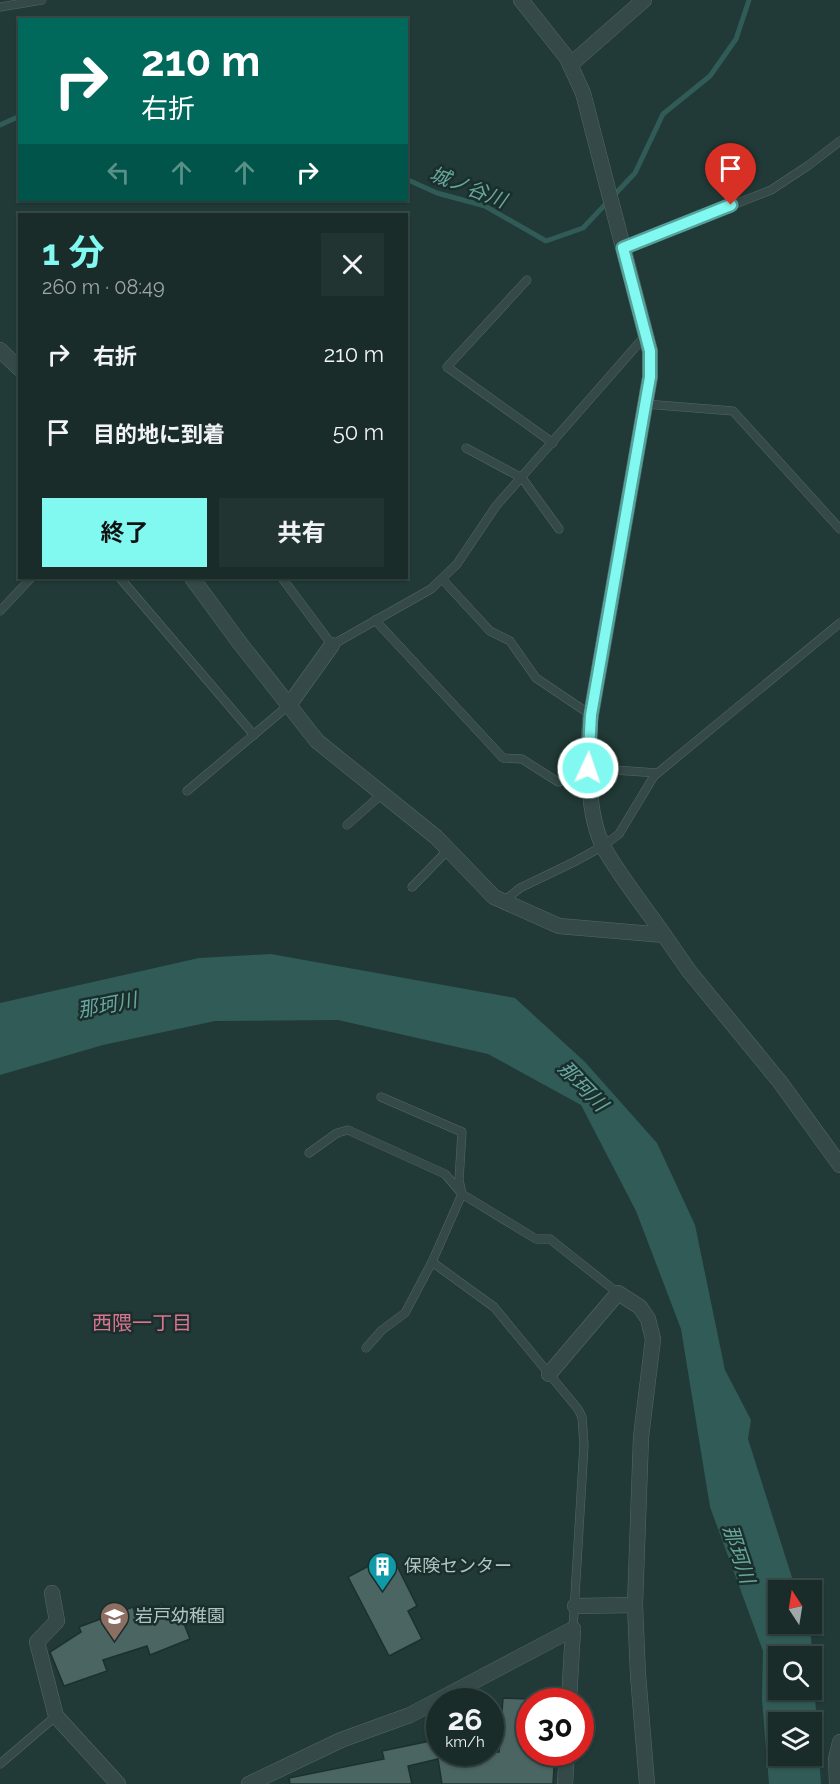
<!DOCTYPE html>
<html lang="ja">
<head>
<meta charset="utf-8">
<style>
	body { margin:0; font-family:Raleway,"Noto Sans JP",sans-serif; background:#223431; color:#f1f3f6; height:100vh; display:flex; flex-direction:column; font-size:22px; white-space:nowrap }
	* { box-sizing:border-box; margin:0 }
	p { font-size:20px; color:#9fa7a8 }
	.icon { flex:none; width:33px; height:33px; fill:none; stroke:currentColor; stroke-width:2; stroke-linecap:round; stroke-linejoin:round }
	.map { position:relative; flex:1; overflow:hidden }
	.sheet { position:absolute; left:18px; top:213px; width:390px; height:366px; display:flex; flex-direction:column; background:#192c29; border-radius:0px; box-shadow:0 2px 4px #0004,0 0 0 2px #374846 }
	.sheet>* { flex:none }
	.top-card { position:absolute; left:18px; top:18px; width:390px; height:183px; border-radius:0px; box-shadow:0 2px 4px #0004,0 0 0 2px #374846; background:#00695c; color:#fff; overflow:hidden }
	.needle { width:39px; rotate:348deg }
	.fabs { position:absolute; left:768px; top:1580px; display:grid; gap:12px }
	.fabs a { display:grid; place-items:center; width:54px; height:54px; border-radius:0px; background:#192c29; box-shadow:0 2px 4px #0004,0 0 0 2px #374846; font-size:30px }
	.speed { position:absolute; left:426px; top:1688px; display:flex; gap:12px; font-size:30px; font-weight:700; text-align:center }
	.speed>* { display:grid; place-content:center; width:78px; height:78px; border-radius:50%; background:#192c29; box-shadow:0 2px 4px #0004,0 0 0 2px #374846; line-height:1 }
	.speed small { font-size:15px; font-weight:400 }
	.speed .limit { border:9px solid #d22; background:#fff; color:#111 }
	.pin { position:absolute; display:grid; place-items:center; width:51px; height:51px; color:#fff; margin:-62px -26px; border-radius:50% 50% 50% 0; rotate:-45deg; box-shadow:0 0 6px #0007 }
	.pin .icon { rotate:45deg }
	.me { position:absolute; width:66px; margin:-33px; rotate:3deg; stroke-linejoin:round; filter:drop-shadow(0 0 4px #0008) }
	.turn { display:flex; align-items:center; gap:21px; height:126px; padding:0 24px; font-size:27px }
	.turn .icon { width:78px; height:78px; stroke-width:2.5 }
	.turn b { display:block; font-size:42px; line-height:51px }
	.lanes { display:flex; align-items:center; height:57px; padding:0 24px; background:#0003; justify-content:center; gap:30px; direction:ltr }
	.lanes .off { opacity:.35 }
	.round { display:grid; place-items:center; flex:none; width:63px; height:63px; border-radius:0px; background:#223431 }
	.summary { display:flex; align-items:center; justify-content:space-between; height:102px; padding:0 24px }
	h1 { font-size:36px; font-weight:700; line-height:45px; color:#82f9f0 }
	.primary-button { display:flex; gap:12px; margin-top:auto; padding:12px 24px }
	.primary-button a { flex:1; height:69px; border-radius:0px; background:#82f9f0; color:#111; font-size:24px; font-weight:700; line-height:69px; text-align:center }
	.primary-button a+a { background:#223431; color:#f1f3f6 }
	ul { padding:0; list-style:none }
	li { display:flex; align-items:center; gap:18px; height:78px; padding:0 24px }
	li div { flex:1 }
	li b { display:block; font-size:22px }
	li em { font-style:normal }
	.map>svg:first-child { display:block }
	.water { fill:#305b56; fill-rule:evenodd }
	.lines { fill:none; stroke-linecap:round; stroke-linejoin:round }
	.stream { stroke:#305b56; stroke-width:5 }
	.building { fill:#4a6562; stroke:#1c312e; stroke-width:1.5 }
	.service-casing { stroke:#536866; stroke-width:9 }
	.minor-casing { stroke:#536866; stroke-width:16 }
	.service { stroke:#354a48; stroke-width:8 }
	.minor { stroke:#354a48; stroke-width:15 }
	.route-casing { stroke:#54a29c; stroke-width:15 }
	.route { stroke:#82f9f0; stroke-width:10 }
	.labels { text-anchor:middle; stroke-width:5; stroke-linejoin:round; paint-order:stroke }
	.poi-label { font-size:18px; fill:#b0c6c4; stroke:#1a2f2c; text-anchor:start }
	.water-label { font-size:20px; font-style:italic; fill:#68a69e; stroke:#1a2f2c }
	.neighbourhood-label { font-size:20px; fill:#db748f; stroke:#1a2f2c }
</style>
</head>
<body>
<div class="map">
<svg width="840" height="1784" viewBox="0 0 840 1784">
	<rect width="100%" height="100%" fill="#213a37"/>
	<path class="water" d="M271,954L515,998L585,1062L657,1143L695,1225L725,1370L751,1420L748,1439L796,1590H778V1623H807L811,1638L821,1784H769L762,1700L763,1651L710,1507L681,1329L636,1211L581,1105L488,1054L338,1020L215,1021L103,1045L0,1075V1003L199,958ZM778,1656H812V1689H778ZM778,1722H812V1755H778Z"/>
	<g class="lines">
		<g class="stream">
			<path d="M0,125L20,116"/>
			<path d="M406,179L437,193L485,206L546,241L583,228L635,173L663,114L710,76L736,39L749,0"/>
		</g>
	</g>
	<g class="building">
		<path d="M391,1554L417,1606L408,1611L422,1639L389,1656L348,1577Z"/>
		<path d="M162,1604L167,1614L179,1611L190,1639L150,1655L147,1646L103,1660L107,1671L64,1686L50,1652L81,1632L79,1627L133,1607L135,1614Z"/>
		<path d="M503,1698L530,1699V1752H555L553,1784H442L438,1759L408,1766L412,1784H290L289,1778L384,1759L382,1751L440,1739V1752H499Z"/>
	</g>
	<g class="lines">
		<defs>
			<g id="service">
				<path d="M0,7L42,0"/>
				<path d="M623,248L771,190L809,165L840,141"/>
				<path d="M527,280L447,367L553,443"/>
				<path d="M645,404L733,411L840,529"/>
				<path d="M466,448L522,478L559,529"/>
				<path d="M120,578L254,735"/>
				<path d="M282,578L332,645L431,589L457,564L496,506L645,336"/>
				<path d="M442,579L490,631L510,641L536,678L591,715"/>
				<path d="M0,611L31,578"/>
				<path d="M375,620L503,758L522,759L558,782L588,775"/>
				<path d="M587,768L657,773"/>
				<path d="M187,791L289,705"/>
				<path d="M347,825L382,794"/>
				<path d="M412,887L448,850"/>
				<path d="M504,901L520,888L574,862L603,846L619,834L654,776L840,623"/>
				<path d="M381,1097L462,1132L459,1180L462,1194L536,1239H550L618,1293"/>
				<path d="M309,1153L337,1133L348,1130L445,1174L462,1194L432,1262L494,1307L578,1409L582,1417L584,1445L573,1629"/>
				<path d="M366,1348L382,1330L405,1313L432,1262"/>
				<path d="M0,1764L56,1716"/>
			</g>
			<g id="minor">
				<path d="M521,0L567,58L583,93L650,351V377L590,721C588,758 586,814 604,848C621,878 644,906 664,935"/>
				<path d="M570,65L644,0"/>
				<path d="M0,350L20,369"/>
				<path d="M192,578L239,642L317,741L436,837L494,897L559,926L664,935L689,971L780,1082L840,1165"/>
				<path d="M289,705L332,645"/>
				<path d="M549,1374L618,1293L640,1307L648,1319L653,1339L641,1437L635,1605L638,1675L647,1784"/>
				<path d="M52,1593L57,1621L37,1642L56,1716L118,1784"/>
				<path d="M575,1606L635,1605"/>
				<path d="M569,1701L573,1629"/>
				<path d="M249,1784L341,1740L410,1715L573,1629"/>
				<path d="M565,1784L567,1752"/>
				<path d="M837,1784L836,1759L840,1742"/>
			</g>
		</defs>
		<use href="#service" class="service-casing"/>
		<use href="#minor" class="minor-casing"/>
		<use href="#service" class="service"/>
		<use href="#minor" class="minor"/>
	</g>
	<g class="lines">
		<defs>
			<path id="route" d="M588,768L591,715L650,377V351L623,248L731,205"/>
		</defs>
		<use href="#route" class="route-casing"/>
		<use href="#route" class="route"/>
	</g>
	<defs>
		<symbol id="building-pin" viewBox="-11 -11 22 30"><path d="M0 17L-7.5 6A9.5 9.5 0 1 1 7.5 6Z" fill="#0f9aa8" stroke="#1a2f2c"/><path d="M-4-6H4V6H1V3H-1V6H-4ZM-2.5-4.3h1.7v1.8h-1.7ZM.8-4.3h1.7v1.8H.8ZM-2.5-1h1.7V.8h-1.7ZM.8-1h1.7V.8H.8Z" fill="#fff"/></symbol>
		<symbol id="school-pin" viewBox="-11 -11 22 30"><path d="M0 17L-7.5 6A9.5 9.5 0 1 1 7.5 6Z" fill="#8d6e63" stroke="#1a2f2c"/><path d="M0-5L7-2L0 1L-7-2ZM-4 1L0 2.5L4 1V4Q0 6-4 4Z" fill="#fff"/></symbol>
	</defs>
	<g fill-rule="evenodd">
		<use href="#building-pin" x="366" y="1550" width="33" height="45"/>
		<use href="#school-pin" x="98" y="1600" width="33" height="45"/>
	</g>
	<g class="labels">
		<g class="poi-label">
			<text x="404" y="1572">保険センター</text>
			<text x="135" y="1622">岩戸幼稚園</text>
		</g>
		<g class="water-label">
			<text transform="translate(468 187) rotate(21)" y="7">城ノ谷川</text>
			<text transform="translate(107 1005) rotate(-11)" y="7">那珂川</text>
			<text transform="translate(583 1086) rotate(46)" y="7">那珂川</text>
			<text transform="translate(739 1554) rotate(72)" y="7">那珂川</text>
		</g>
		<g class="neighbourhood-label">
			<text x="142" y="1330">西隈一丁目</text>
		</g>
	</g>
</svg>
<div class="fabs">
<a><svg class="needle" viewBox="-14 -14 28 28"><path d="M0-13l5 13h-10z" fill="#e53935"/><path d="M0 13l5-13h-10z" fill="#9fa7a8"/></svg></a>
<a><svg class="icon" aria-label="search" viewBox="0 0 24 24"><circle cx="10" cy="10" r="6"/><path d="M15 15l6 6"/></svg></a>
<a><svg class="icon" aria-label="layers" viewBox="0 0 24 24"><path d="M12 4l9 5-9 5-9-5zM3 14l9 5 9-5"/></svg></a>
</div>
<div class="speed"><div>26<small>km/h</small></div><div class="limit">30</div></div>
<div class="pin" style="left:731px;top:205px;background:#d93025"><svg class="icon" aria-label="arrive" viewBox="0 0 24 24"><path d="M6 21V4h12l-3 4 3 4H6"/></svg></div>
<svg class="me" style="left:588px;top:768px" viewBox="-20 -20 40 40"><circle r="17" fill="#82f9f0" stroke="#fff" stroke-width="3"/><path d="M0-11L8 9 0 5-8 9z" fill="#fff"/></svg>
<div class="top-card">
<div class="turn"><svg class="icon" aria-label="right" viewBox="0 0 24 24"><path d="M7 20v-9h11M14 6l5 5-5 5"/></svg><div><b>210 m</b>右折</div></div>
<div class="lanes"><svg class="icon off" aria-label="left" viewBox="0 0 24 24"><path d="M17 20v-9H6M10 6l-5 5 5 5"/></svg><svg class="icon off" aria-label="ahead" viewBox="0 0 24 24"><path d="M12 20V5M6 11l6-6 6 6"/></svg><svg class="icon off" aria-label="ahead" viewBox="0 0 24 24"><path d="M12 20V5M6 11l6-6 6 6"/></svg><svg class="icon" aria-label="right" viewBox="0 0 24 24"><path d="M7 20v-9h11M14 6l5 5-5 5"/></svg></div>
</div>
<section class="sheet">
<div class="summary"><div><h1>1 分</h1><p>260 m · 08:49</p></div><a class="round"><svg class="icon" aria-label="close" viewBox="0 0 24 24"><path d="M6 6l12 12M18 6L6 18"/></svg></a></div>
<ul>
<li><svg class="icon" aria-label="right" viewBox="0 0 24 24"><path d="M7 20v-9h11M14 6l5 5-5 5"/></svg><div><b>右折</b></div><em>210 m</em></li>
<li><svg class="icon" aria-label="arrive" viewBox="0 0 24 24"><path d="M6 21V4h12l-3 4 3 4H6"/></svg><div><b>目的地に到着</b></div><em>50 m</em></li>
</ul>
<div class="primary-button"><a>終了</a><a>共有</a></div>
</section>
</div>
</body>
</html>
